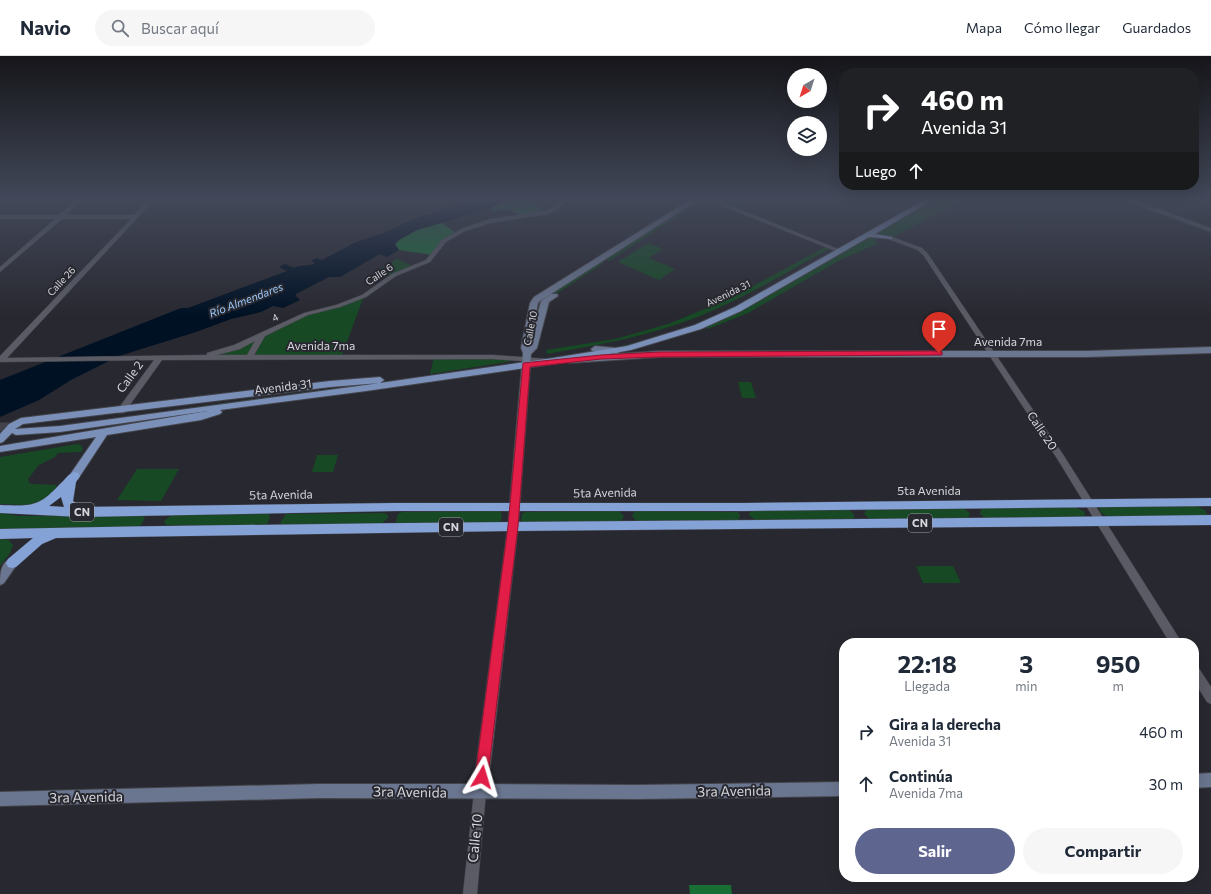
<!DOCTYPE html>
<html lang="es">
<head>
<meta charset="utf-8">
<style>
	body { margin:0; font-family:Commissioner,sans-serif; background:#f6f6f7; color:#1f2937; height:100vh; display:flex; flex-direction:column; font-size:15px; white-space:nowrap }
	* { box-sizing:border-box; margin:0 }
	p { font-size:13px; color:#747a83 }
	.icon { flex:none; width:22px; height:22px; fill:none; stroke:currentColor; stroke-width:2; stroke-linecap:round; stroke-linejoin:round }
	.map { position:relative; flex:1; overflow:hidden }
	.details { position:absolute; left:839px; top:582px; width:360px; height:244px; display:flex; flex-direction:column; background:#fff; border-radius:16px; box-shadow:0 4px 16px #0002 }
	.details>* { flex:none }
	.banner { position:absolute; left:839px; top:12px; width:360px; height:122px; border-radius:16px; box-shadow:0 4px 16px #0002; background:#202124; color:#fff; overflow:hidden }
	.needle { width:26px; rotate:219deg }
	.buttons { position:absolute; left:787px; top:12px; display:grid; gap:8px }
	.buttons a { display:grid; place-items:center; width:40px; height:40px; border-radius:50%; background:#fff; box-shadow:0 4px 16px #0002; font-size:20px }
	.pin { position:absolute; display:grid; place-items:center; width:34px; height:34px; color:#fff; margin:-41px -17px; border-radius:50% 50% 50% 0; rotate:-45deg; box-shadow:0 0 4px #0007 }
	.pin .icon { rotate:45deg }
	.me { position:absolute; width:44px; margin:-22px; rotate:7deg; stroke-linejoin:round; filter:drop-shadow(0 0 3px #0008) }
	.turn { display:flex; align-items:center; gap:14px; height:84px; padding:0 16px; font-size:18px }
	.turn .icon { width:52px; height:52px; stroke-width:2.5 }
	.turn b { display:block; font-size:28px; line-height:34px }
	.then { display:flex; align-items:center; height:38px; padding:0 16px; background:#0003; gap:8px; font-size:15px }
	.eta { display:flex; justify-content:space-evenly; align-items:center; height:68px; text-align:center }
	.eta b { font-size:24px; font-weight:700; line-height:28px }
	.cta { display:flex; gap:8px; margin-top:auto; padding:8px 16px }
	.cta a { flex:1; height:46px; border-radius:24px; background:#5e658f; color:#fff; font-size:16px; font-weight:700; line-height:46px; text-align:center }
	.cta a+a { background:#f6f6f7; color:#1f2937 }
	ul { padding:0; list-style:none }
	li { display:flex; align-items:center; gap:12px; height:52px; padding:0 16px }
	li div { flex:1 }
	li b { display:block; font-size:15px }
	li em { font-style:normal }
	header { display:flex; align-items:center; gap:24px; box-sizing:border-box; height:56px; padding:0 20px; background:#fff; border-bottom:1px solid #e0e1e3 }
	header strong { font-size:19px }
	nav { display:flex; gap:22px; margin-inline-start:auto; font-size:14px }
	.search { width:280px; height:36px; background:#f6f6f7; display:flex; align-items:center; gap:10px; box-sizing:border-box; padding:0 14px; border-radius:22px; color:#747a83; font-size:15px }
	.map>svg:first-child { display:block }
	.green { fill:#164924 }
	.forest { fill:#186e34 }
	.water { fill:#001124 }
	.lines { fill:none; stroke-linecap:round; stroke-linejoin:round }
	.primary-tunnel { stroke:#42424a; stroke-width:9; stroke-dasharray:9 4.5; stroke-linecap:butt }
	.tertiary-casing { stroke:#44444b; stroke-width:1 }
	.secondary-casing { stroke:#44444b; stroke-width:2 }
	.primary-casing { stroke:#44444b; stroke-width:2 }
	.trunk-casing { stroke:#44444b; stroke-width:1 }
	.tertiary { fill:#5a5b64; fill-rule:evenodd }
	.secondary { fill:#6a768f; fill-rule:evenodd }
	.primary { fill:#7a90b9; fill-rule:evenodd }
	.trunk { fill:#84a2d6; fill-rule:evenodd }
	.route { fill:#e11d48; stroke:#92132f }
	.labels { text-anchor:middle; stroke-width:4; stroke-linejoin:round; paint-order:stroke }
	.far-street-label { font-size:10px; fill:#d6d7dc; stroke:#282830 }
	.far-water-label { font-size:11px; font-style:italic; fill:#98cafe; stroke:#282830 }
	.shield { fill:#282830; stroke:#a2a2a8; stroke-width:1 }
	.shield-label { font-size:11px; font-weight:bold; fill:#d6d7dc }
	.street-label { font-size:12px; fill:#d6d7dc; stroke:#282830 }
	.near-street-label { font-size:14px; fill:#d6d7dc; stroke:#282830 }
</style>
</head>
<body>
<header>
<strong>Navio</strong>
<div class="search"><svg class="icon" aria-label="search" viewBox="0 0 24 24"><circle cx="10" cy="10" r="6"/><path d="M15 15l6 6"/></svg>Buscar aquí</div>
<nav><a>Mapa</a><a>Cómo llegar</a><a>Guardados</a></nav>
</header>
<div class="map">
<svg width="1211" height="838" viewBox="0 0 1211 838">
	<rect width="100%" height="100%" fill="#282830"/>
	<g class="green">
		<path d="M698,142H706L609,205L603,202Z"/>
		<path d="M712,142H752L737,152Z"/>
		<path d="M933,142H969L890,182L875,175Z"/>
		<path d="M867,179L875,183L877,188L840,204L748,257L708,273L704,268Z"/>
		<path d="M648,187L663,193L649,202L675,213L659,224L618,206Z"/>
		<path d="M827,190L831,192C788,215 746,242 700,260C650,280 599,289 547,298L546,294L615,283L668,268L729,243Z"/>
		<path d="M835,194H837C791,220 746,250 696,269C670,279 642,286 614,293H609C639,286 669,278 698,267C746,247 790,219 835,194Z"/>
		<path d="M397,203L413,210L392,220L378,214Z"/>
		<path d="M598,204L604,207L547,244H541Z"/>
		<path d="M364,240L341,302H197L220,296L306,258L337,250Z"/>
		<path d="M434,301L526,303L430,318Z"/>
		<path d="M522,306V308L119,362L223,347L429,320Z"/>
		<path d="M738,326H751L756,342H742Z"/>
		<path d="M77,388L81,389L83,393L81,396L58,397L55,401L39,409L28,423L29,427L32,428L57,429C44,455 24,448 0,448V401Z"/>
		<path d="M317,399H338L333,416H312Z"/>
		<path d="M137,413H179L161,445L117,444Z"/>
		<path d="M1197,450L1206,455L1207,458L1204,460L1108,461L1100,456V453L1101,451Z"/>
		<path d="M1075,451L1085,456L1084,460L1082,462L987,463L980,458L981,452Z"/>
		<path d="M963,452L970,457L968,463L871,464L864,458L867,453Z"/>
		<path d="M848,453L854,458V462L851,463L755,464L749,459L750,456L753,455Z"/>
		<path d="M500,455L502,459L501,465L496,467L399,468L396,466L398,458L402,456Z"/>
		<path d="M619,455L624,460L622,464L619,466L525,467L521,465L522,458L525,456Z"/>
		<path d="M635,455L734,456H738L740,459L739,463L735,465L637,466L632,460Z"/>
		<path d="M0,457L19,460H142L145,462L141,469L136,471L0,475Z"/>
		<path d="M384,457L388,459V462L381,468L282,469L280,467L286,458Z"/>
		<path d="M269,458L270,461L268,467L264,469H166L164,465L172,459Z"/>
		<path d="M0,483L9,484L13,489L10,497L0,510Z"/>
		<path d="M916,510H953L961,527H923Z"/>
	</g>
	<g class="forest">
		<path d="M510,142H535L531,146L546,157L523,161C512,154 507,151 494,156L489,153Z"/>
		<path d="M442,167L456,177L451,180L433,199L399,194L395,188C407,175 426,171 442,167Z"/>
		<path d="M689,829H731L732,838H690Z"/>
	</g>
	<path class="water" d="M475,142H510L485,154L417,174L399,184L395,188L399,194L387,201L380,198L340,221H329L296,238V240L300,244L283,252L273,250L261,256L231,263L196,276L119,300L71,324L39,344L0,361V324L181,252H188L287,215L279,211L285,208L294,212C301,208 309,211 315,207L311,205L316,202L322,204L356,186L386,176L413,163L469,146Z"/>
	<g class="lines">
		<path class="primary-tunnel" d="M0,371H21"/>
		<defs>
			<g id="tertiary">
				<path d="M78,142H84L66,159H134L150,142H156L7,302L207,299V297L234,289L304,257L336,249L362,239L392,218L426,204L442,184L461,173L490,163L545,155L554,151L565,142H571L558,153L548,158L491,167L465,175L446,186L430,206L396,220L366,241L340,251L308,259L265,280L254,299H493L548,303L552,305L548,307L493,303L162,304L124,357H118L117,355L118,353L154,304L0,306V300L131,163H62L0,216V211L55,163H0V159H59ZM255,285L247,299H217L240,293Z"/>
				<path d="M703,142H711L843,195L838,196Z"/>
				<path d="M1119,142H1128L1211,172V176Z"/>
				<path d="M888,181H892L922,192L928,198L1064,400L1182,587H1170L1058,404L924,200L918,194L888,183Z"/>
				<path d="M1194,610L1198,611L1211,631V648L1207,646L1194,625Z"/>
				<path d="M480,730L485,731L486,736L477,838H463L474,736L475,731Z"/>
			</g>
			<g id="secondary">
				<path d="M693,142H701L540,245L538,247L530,288L541,245L551,238H557L558,240L549,246L537,292L531,298L518,470L488,728L638,729L844,726V740L638,743L319,742L0,750V736L319,728H474L508,470L523,297L521,292L530,247L534,241Z"/>
				<path d="M595,290L617,292L621,295L617,298L592,295L591,293Z"/>
				<path d="M1211,291V297L1087,301H660L569,307L565,304L569,301L660,295H1087Z"/>
				<path d="M12,502L16,504L18,507L4,527L0,529C0,519 0,506 12,502Z"/>
				<path d="M1211,717V731L1194,732V718Z"/>
			</g>
			<path id="primary" d="M928,142H936L875,178L892,181V183L869,181L741,255L701,273L631,294L553,308L366,335L220,354L222,356L220,358L201,364L107,379L78,423H70L69,420L96,381L0,396V390L208,355L60,376L16,379L12,377L3,386L0,387V378L9,368L21,362L330,325L380,321L384,324L380,327L330,331L23,368L15,373L60,370L366,329L553,302L627,290L695,269L735,251Z"/>
			<g id="trunk">
				<path d="M74,416L78,417L80,420L76,426L73,445L81,451L396,447H744L1211,442V450L744,455H396L81,461L0,457V449C30,450 38,452 60,428C65,424 68,418 74,416ZM61,441L64,451L49,450Z"/>
				<path d="M1211,459V469L513,475L56,482L42,488L16,511L12,512L8,511L6,507L8,503L33,482L0,483V473C404,465 807,465 1211,459Z"/>
			</g>
		</defs>
		<use href="#tertiary" class="tertiary-casing"/>
		<use href="#secondary" class="secondary-casing"/>
		<use href="#primary" class="primary-casing"/>
		<use href="#trunk" class="trunk-casing"/>
		<use href="#tertiary" class="tertiary"/>
		<use href="#secondary" class="secondary"/>
		<use href="#primary" class="primary"/>
		<use href="#trunk" class="trunk"/>
	</g>
	<linearGradient id="sky" x2="0" y2="1"><stop stop-color="#16161a"/><stop offset="0.55" stop-color="#424859"/><stop offset="1" stop-color="#424859" stop-opacity="0"/></linearGradient>
	<rect width="1211" height="260" fill="url(#sky)"/>
	<path class="route" d="M939,295L942,296V299L660,301L601,303L530,311L518,470L488,721L486,726L482,728L477,726L475,721L508,470L523,307L601,299L660,296Z"/>
	<g class="labels">
		<g class="far-street-label">
			<text transform="translate(379 218) rotate(-33)" y="4">Calle 6</text>
			<text transform="translate(61 225) rotate(-47)" y="4">Calle 26</text>
			<text transform="translate(728 237) rotate(-26)" y="4">Avenida 31</text>
			<text transform="translate(275 261) rotate(-26)" y="4">4</text>
			<text transform="translate(530 272) rotate(-79)" y="4">Calle 10</text>
		</g>
		<g class="far-water-label">
			<text transform="translate(246 244) rotate(-21)" y="4">Río Almendares</text>
		</g>
		<g class="shield">
			<rect x="70" y="447" width="24" height="18" rx="3"/>
			<rect x="908" y="458" width="24" height="18" rx="3"/>
			<rect x="439" y="462" width="24" height="18" rx="3"/>
		</g>
		<g class="shield-label">
			<text x="82" y="460">CN</text>
			<text x="920" y="471">CN</text>
			<text x="451" y="475">CN</text>
		</g>
		<g class="street-label">
			<text x="1008" y="290">Avenida 7ma</text>
			<text x="321" y="294">Avenida 7ma</text>
			<text transform="translate(130 321) rotate(-54)" y="4">Calle 2</text>
			<text transform="translate(283 331) rotate(-7)" y="4">Avenida 31</text>
			<text transform="translate(1042 375) rotate(56)" y="4">Calle 20</text>
			<text x="929" y="439">5ta Avenida</text>
			<text transform="translate(605 437) rotate(-1)" y="4">5ta Avenida</text>
			<text transform="translate(281 439) rotate(-1)" y="4">5ta Avenida</text>
		</g>
		<g class="near-street-label">
			<text transform="translate(734 735) rotate(-1)" y="5">3ra Avenida</text>
			<text transform="translate(410 736) rotate(1)" y="5">3ra Avenida</text>
			<text transform="translate(86 741) rotate(-1)" y="5">3ra Avenida</text>
			<text transform="translate(475 782) rotate(-84)" y="5">Calle 10</text>
		</g>
	</g>
</svg>
<div class="buttons">
<a><svg class="needle" viewBox="-14 -14 28 28"><path d="M0-13l5 13h-10z" fill="#e53935"/><path d="M0 13l5-13h-10z" fill="#747a83"/></svg></a>
<a><svg class="icon" aria-label="layers" viewBox="0 0 24 24"><path d="M12 4l9 5-9 5-9-5zM3 14l9 5 9-5"/></svg></a>
</div>
<div class="pin" style="left:939px;top:297px;background:#d93025"><svg class="icon" aria-label="arrive" viewBox="0 0 24 24"><path d="M6 21V4h12l-3 4 3 4H6"/></svg></div>
<svg class="me" style="left:482px;top:721px" viewBox="-20 -20 40 40"><path d="M0-17L14 15 0 8-14 15z" fill="#e11d48" stroke="#fff" stroke-width="4"/></svg>
<div class="banner">
<div class="turn"><svg class="icon" aria-label="right" viewBox="0 0 24 24"><path d="M7 20v-9h11M14 6l5 5-5 5"/></svg><div><b>460 m</b>Avenida 31</div></div>
<div class="then">Luego<svg class="icon" aria-label="ahead" viewBox="0 0 24 24"><path d="M12 20V5M6 11l6-6 6 6"/></svg></div>
</div>
<section class="details">
<div class="eta">
<div><b>22:18</b><p>Llegada</p></div>
<div><b>3</b><p>min</p></div>
<div><b>950</b><p>m</p></div>
</div>
<ul>
<li><svg class="icon" aria-label="right" viewBox="0 0 24 24"><path d="M7 20v-9h11M14 6l5 5-5 5"/></svg><div><b>Gira a la derecha</b><p>Avenida 31</p></div><em>460 m</em></li>
<li><svg class="icon" aria-label="ahead" viewBox="0 0 24 24"><path d="M12 20V5M6 11l6-6 6 6"/></svg><div><b>Continúa</b><p>Avenida 7ma</p></div><em>30 m</em></li>
</ul>
<div class="cta"><a>Salir</a><a>Compartir</a></div>
</section>
</div>
</body>
</html>
